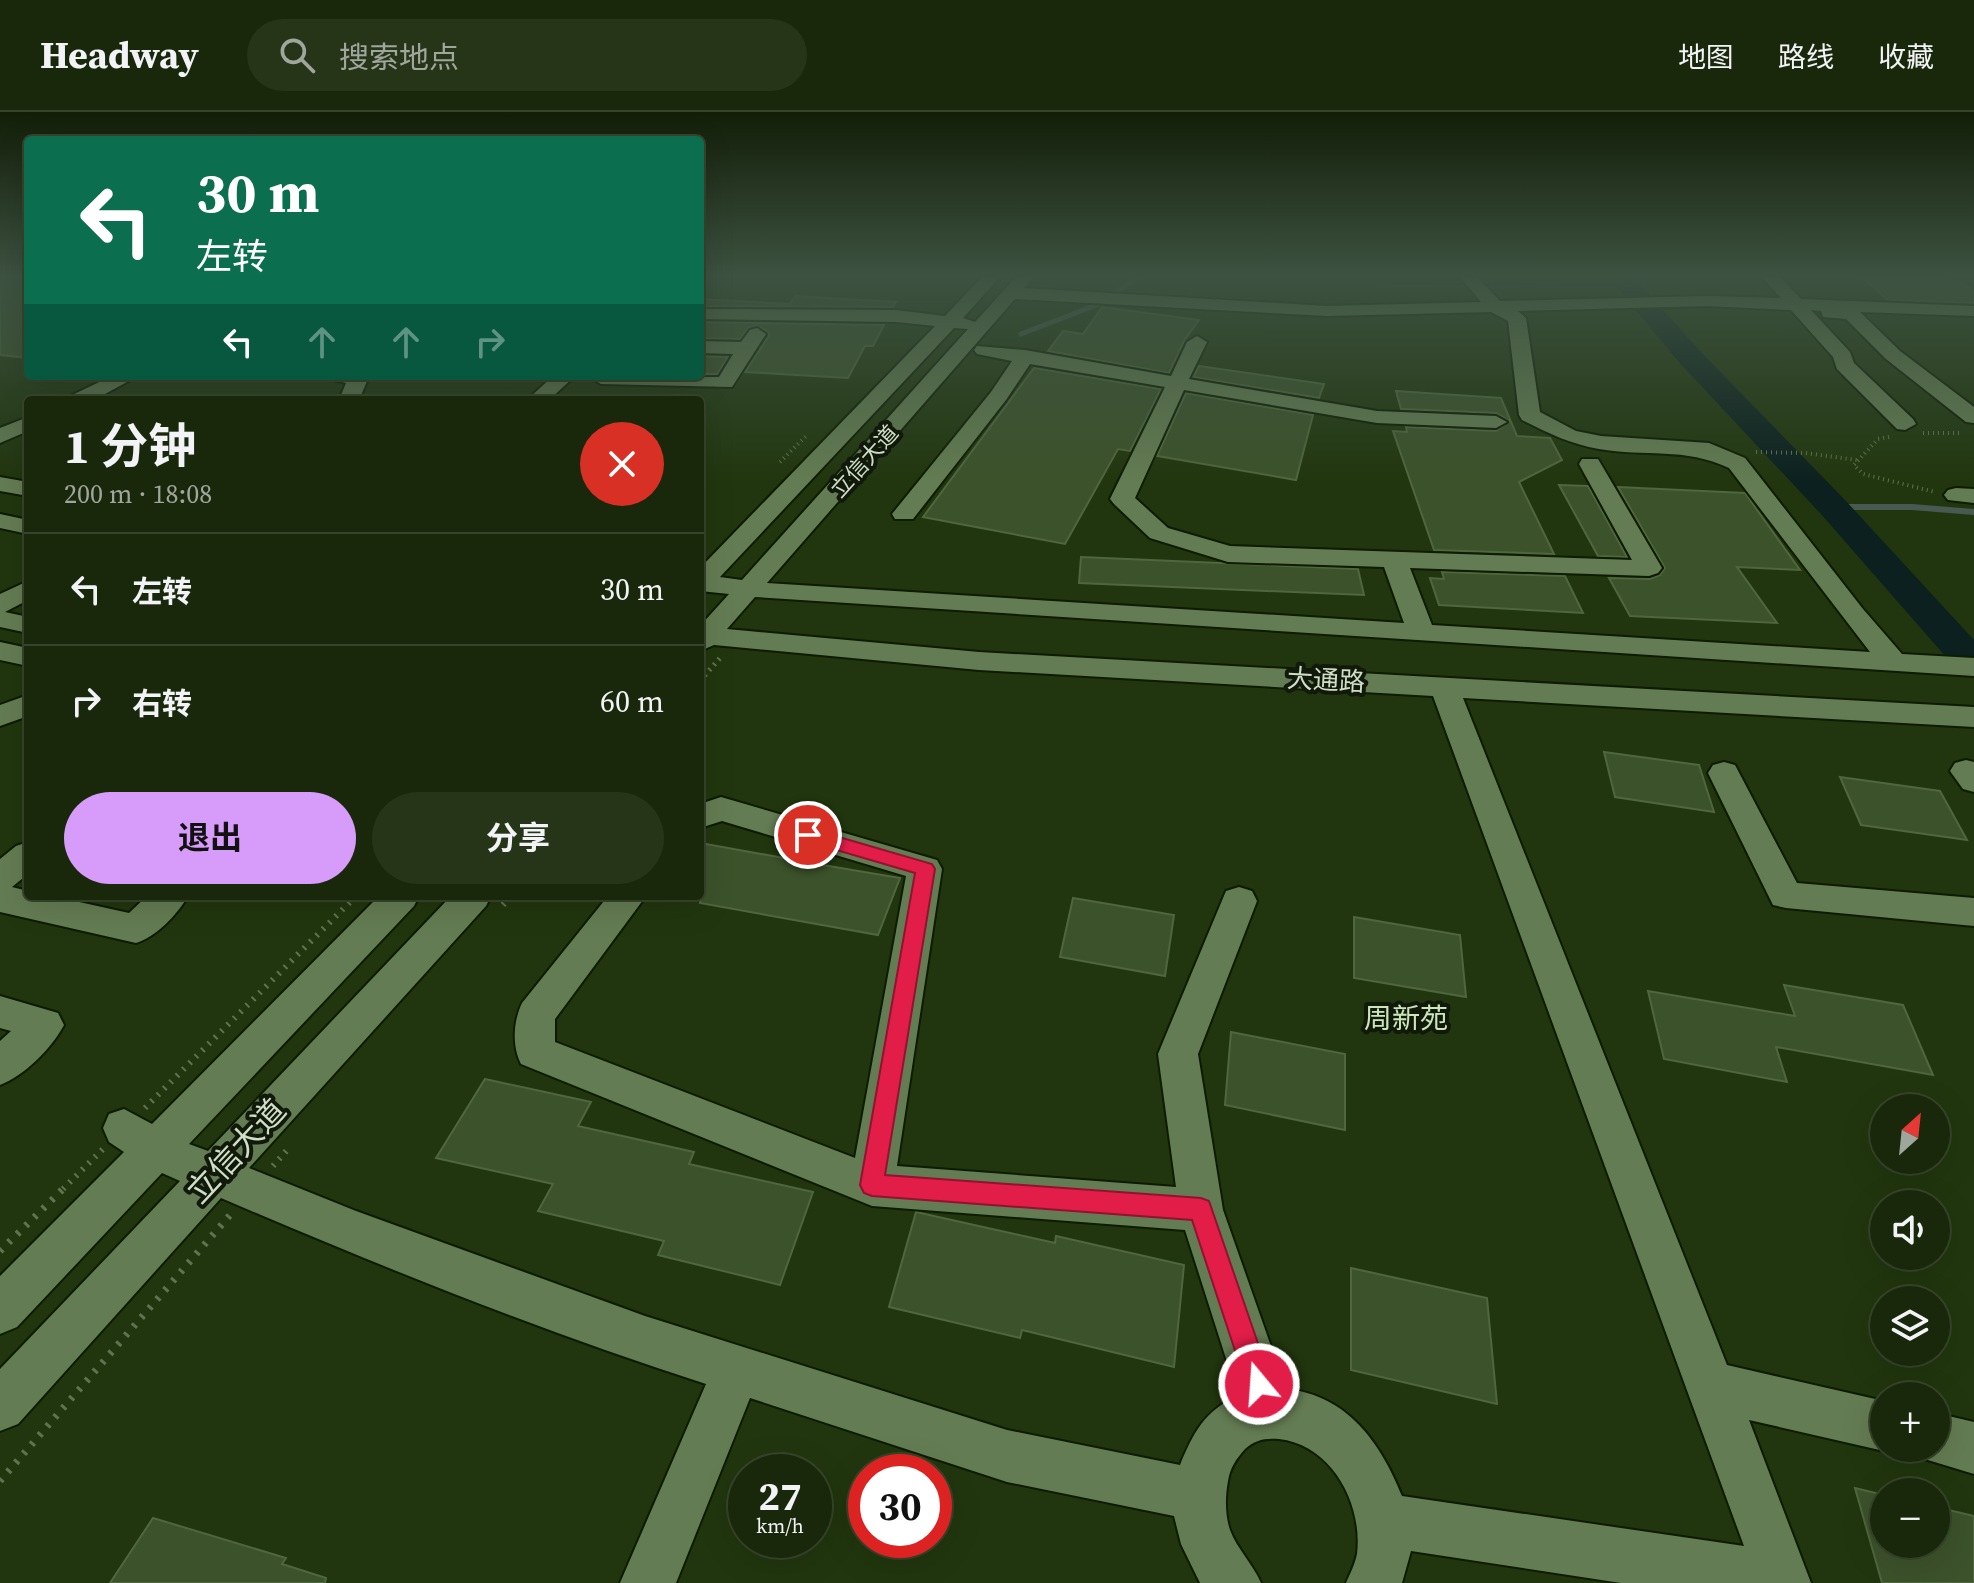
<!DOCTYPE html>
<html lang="zh">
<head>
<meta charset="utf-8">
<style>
	body { margin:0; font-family:"Source Serif 4","Noto Sans SC",serif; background:#263418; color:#f1f3f6; height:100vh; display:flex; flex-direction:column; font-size:30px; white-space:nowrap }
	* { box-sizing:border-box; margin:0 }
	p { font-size:26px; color:#9fa69c }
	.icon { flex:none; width:44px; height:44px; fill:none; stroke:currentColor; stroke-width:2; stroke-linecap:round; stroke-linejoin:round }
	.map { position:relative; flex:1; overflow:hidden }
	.details { position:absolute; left:24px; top:284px; width:680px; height:504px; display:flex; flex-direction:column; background:#19280a; border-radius:8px; box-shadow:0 8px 32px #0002,0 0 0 2px #37442b }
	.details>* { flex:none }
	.top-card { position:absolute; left:24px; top:24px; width:680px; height:244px; border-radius:8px; box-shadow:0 8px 32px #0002,0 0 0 2px #37442b; background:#0b6e4f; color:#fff; overflow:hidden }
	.needle { width:52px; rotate:27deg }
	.tools { position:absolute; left:1870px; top:982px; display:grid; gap:16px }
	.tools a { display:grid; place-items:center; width:80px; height:80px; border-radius:50%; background:#19280a; box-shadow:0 8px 32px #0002,0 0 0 2px #37442b; font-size:40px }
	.speed { position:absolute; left:728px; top:1342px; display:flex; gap:16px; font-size:40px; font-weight:700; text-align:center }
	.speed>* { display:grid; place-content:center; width:104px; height:104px; border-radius:50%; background:#19280a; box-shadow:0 8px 32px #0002,0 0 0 2px #37442b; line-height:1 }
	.speed small { font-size:20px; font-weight:400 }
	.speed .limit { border:12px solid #d22; background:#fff; color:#111 }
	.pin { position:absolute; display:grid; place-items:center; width:68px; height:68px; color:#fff; margin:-34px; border:4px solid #fff; border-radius:50%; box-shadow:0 2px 8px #0007 }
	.me { position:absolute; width:88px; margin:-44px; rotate:342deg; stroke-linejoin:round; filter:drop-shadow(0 0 6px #0008) }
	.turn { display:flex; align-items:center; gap:28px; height:168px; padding:0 40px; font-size:36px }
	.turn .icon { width:104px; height:104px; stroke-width:2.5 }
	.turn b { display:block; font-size:56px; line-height:68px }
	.lanes { display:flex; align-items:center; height:76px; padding:0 40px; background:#0003; justify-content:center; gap:40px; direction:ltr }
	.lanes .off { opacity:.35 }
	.round { display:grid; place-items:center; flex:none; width:84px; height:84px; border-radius:42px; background:#263418 }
	.headline { display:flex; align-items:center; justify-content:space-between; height:136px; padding:0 40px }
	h1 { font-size:48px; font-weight:700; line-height:60px }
	.cta { display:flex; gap:16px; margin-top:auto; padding:16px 40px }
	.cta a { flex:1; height:92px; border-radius:48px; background:#d79bf9; color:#111; font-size:32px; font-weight:700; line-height:92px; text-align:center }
	.cta a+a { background:#263418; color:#f1f3f6 }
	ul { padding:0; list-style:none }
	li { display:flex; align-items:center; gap:24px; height:112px; padding:0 40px; border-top:2px solid #37442b }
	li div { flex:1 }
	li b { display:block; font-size:30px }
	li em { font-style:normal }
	header { display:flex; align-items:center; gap:48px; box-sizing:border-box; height:112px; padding:0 40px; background:#19280a; border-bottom:2px solid #37442b }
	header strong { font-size:38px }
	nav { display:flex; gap:44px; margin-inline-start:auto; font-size:28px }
	.search { width:560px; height:72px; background:#263418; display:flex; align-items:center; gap:20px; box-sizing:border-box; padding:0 28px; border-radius:44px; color:#9fa69c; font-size:30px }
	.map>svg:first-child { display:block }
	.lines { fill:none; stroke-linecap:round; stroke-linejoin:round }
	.stream-far1 { stroke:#475951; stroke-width:5 }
	.stream { stroke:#475951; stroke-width:6 }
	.river { fill:#0c201f; fill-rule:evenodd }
	.building { fill:#3c522b; stroke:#4f663e; stroke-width:2 }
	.minor-casing { stroke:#0d1c01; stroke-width:4 }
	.path-far3 { stroke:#607250; stroke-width:4; stroke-dasharray:1 4; stroke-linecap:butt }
	.path-far2 { stroke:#607250; stroke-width:5; stroke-dasharray:2 5; stroke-linecap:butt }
	.path-far1 { stroke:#607250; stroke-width:6; stroke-dasharray:2 7; stroke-linecap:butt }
	.path { stroke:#607250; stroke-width:7; stroke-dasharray:3 9; stroke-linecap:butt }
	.minor { fill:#647c53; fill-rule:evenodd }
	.route { fill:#e11d48; stroke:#92132f; stroke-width:2 }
	.labels { text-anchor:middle; stroke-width:8; stroke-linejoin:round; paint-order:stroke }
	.far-street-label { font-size:22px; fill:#d0dec7; stroke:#111a0a }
	.street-label { font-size:26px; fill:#d0dec7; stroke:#111a0a }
	.neighbourhood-label { font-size:28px; fill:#cbe6b8; stroke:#111a0a }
	.near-street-label { font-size:32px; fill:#d0dec7; stroke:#111a0a }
</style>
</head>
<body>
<header>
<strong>Headway</strong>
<div class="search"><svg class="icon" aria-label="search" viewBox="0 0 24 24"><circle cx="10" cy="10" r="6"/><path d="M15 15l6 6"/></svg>搜索地点</div>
<nav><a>地图</a><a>路线</a><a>收藏</a></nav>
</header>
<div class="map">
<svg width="1974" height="1471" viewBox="0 0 1974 1471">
	<rect width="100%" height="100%" fill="#21360e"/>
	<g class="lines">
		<path class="stream-far1" d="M1021,222L1099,192L1138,165"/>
		<path class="stream" d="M1833,395H1912L1974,400"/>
		<path class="river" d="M1377,165H1634L1698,237L1845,388L1974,528V564L1960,561L1821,402L1678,249L1617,175L1389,172L1380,170Z"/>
	</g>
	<g class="building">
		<path d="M0,165H28V246L0,243Z"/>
		<path d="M1862,165L1960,169L1974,180V191L1888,188Z"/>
		<path d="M795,184L896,190L893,195L700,194V187L790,192Z"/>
		<path d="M1102,195L1199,208L1184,229L1169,261L1048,239L1063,219L1083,222Z"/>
		<path d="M700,210L884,213L873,234H865L848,266L745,260L769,224L768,220L756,213L748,216L740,227L700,226Z"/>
		<path d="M700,244L728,245L717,262H700Z"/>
		<path d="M1199,254L1324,272L1319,286L1193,265Z"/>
		<path d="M1034,256L1161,277L1130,339L1118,337L1065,432L923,405Z"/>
		<path d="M1396,279L1501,286L1517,324L1550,326L1562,348L1519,370L1554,442L1434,438L1393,319L1407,320L1406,315L1496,319L1510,309L1496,301L1401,297Z"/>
		<path d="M1186,281L1313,303L1296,368L1157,344Z"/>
		<path d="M1559,373L1588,374L1627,445L1598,444Z"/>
		<path d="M1618,375L1745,381L1800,458L1737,455L1777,511L1630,504L1609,466L1650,467L1660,463L1665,456Z"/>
		<path d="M1081,445L1358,457L1364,483L1079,471Z"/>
		<path d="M1442,460L1565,464L1583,501L1439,493L1430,466L1444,467Z"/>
		<path d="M1604,640L1699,653L1714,700L1615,685Z"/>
		<path d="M1840,665L1940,679L1967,728L1861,713Z"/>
		<path d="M706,732L823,753L900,766L878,823L700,791V744Z"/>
		<path d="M1073,786L1174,803L1165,864L1060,845Z"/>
		<path d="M1354,805L1460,823L1466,885L1354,866Z"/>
		<path d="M1784,873L1903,893L1933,963L1776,935L1787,970L1664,947L1648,879L1795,904Z"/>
		<path d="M1231,920L1345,942V1018L1225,993Z"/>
		<path d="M485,967L591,990L578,1014L694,1040L689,1052L813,1080L780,1173L658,1143L664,1129L538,1099L553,1072L436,1046Z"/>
		<path d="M916,1100L1055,1131L1056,1124L1184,1153L1174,1255L1022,1218L1020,1226L889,1195Z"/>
		<path d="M1351,1156L1487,1186L1497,1292L1351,1258Z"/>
		<path d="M1855,1376L1884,1383V1432H1936V1395L1974,1404V1471H1882Z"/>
		<path d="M153,1406L286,1446L282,1452L326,1466L325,1471H110Z"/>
	</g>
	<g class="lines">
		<defs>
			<g id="minor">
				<path d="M982,165H1000L963,206L975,210L1016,165H1033L1024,176L1327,194L1481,190L1460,165H1477L1500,189L1707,184L1781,186L1762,165H1780L1801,187L1974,194V204L1860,200L1900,239L1974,295V311L1966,310L1886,247L1846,207L1823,205L1821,199L1811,198L1850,240L1854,251L1913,307L1916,312L1905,318L1897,317L1837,257L1833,245L1791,198L1707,194L1518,199L1526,206L1540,300L1576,319L1601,324L1709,331L1745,346L1863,497L1902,542L1974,546V564L755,485L727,517L979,540L1974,595V615L1463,586L1727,1253L1884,1289V1336H1892L1884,1339L1749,1308L1811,1471H1621L1411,1439L1402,1471H1346C1350,1462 1355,1452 1357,1442C1363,1392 1332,1333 1279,1327C1265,1326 1255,1328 1245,1337C1236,1347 1230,1356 1228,1369C1225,1385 1225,1403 1230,1418C1237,1437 1253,1452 1261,1471H1200L1181,1432L1174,1404L1007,1370L750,1286L676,1471H620L706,1272C541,1219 380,1154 221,1086L18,1312L0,1319V1257L180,1069L162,1061L17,1215L0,1222V1164L124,1040L109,1030L103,1016L109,1002L124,997L152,1012L379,784H419L414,794L189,1032L208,1039L451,784H491L486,794L249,1056L356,1099L645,1204L1007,1318L1180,1353C1193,1321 1205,1298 1238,1284L1185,1118L872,1094L521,952C512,934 513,910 522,891L608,784H646L555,907V930L855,1046L906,764L722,709L700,716V692L721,685L937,748L942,757L897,1054L1176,1075L1158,942L1226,779L1239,775L1252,779L1257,789L1198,942L1223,1098L1286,1277C1348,1283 1381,1332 1402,1384L1744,1434L1433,584L979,558L714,533L700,539V514L729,482L700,479V456L935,214L896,210L700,207V197L896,198L945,204ZM1015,187L1327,204L1491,200L1508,209L1519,303L1522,308C1548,321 1570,332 1599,337C1645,345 1685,335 1729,356L1870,540L1432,513L1410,456L1649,464L1658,461L1662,456L1601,352L1598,347H1582L1579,352L1632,448L1230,434L1168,416L1135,386L1184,278L1377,311L1496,316L1507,310L1496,304L1377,299L1189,267L1207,230L1197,224L1187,230L1171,264L1025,238L977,234L974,238L977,242L1012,249L991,280L892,402L895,407H913L1006,288L1030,252L1165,275L1110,387L1114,392L1150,426L1228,450L1384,455L1404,511L767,471ZM954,216L968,217L742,468L720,465Z"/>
				<path d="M757,216L766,222L732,275L601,272L591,266L719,265L733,242L700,241V229L741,230L750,218Z"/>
				<path d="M112,264H138L94,288H67L70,284Z"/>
				<path d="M331,264H366L368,267L359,288H339L346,271L334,268Z"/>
				<path d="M553,264H575L549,288H527Z"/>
				<path d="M28,305V319L0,331V316Z"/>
				<path d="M0,365L28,370V384L0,379Z"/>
				<path d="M1956,376L1974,377V391L1948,388L1944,383L1948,378Z"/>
				<path d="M0,402L28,408V422L0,416Z"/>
				<path d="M28,469V488L5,500L28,505V521L0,515V482Z"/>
				<path d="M0,530L28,536V554L0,548Z"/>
				<path d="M28,583V604L0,614V593Z"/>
				<path d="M1966,648L1974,650V680L1963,677L1950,659L1955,651Z"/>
				<path d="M1724,650L1735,653L1797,771L1974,786V814L1786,796L1773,793L1708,661L1713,653Z"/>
				<path d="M28,730V762L12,775L28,779V784H52L129,801L147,784H188C177,803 156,825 136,831L0,800V747L16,734Z"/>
				<path d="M0,884L58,901L64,913C52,936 24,964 0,973V929L11,919L0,916Z"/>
				<path d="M1936,1301L1974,1310V1362L1918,1345L1914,1336H1936Z"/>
			</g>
		</defs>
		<use href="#minor" class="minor-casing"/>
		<g class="path-far3">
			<path d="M1923,321H1961"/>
			<path d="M1889,325L1878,327L1854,353L1863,362L1935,380"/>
			<path d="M1756,340L1805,341L1857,348"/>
			<path d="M780,350L807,323"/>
		</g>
		<path class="path-far2" d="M700,569L720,546"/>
		<g class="path-far1">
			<path d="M503,793L511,784"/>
			<path d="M145,996L356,784"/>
			<path d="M273,1054L288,1037"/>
			<path d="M63,1077L103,1037"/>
		</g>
		<g class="path">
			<path d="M0,1139L65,1075"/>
			<path d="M0,1369L230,1103"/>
		</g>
		<use href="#minor" class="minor"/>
	</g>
	<linearGradient id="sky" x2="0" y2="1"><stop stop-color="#121e08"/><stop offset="0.44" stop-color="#3d5241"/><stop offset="1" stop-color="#3d5241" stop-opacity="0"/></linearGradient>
	<rect width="1974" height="371" fill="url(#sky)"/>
	<path class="route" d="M808,716L932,752L935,757L885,1063L1201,1086L1209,1089L1272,1272L1268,1281L1259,1285L1249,1281L1192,1108L872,1084L864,1081L860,1073L915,761L802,728L799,723L802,718Z"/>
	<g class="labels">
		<g class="far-street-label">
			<text transform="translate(864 349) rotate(-48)" y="8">立信大道</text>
		</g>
		<g class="street-label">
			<text transform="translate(1326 568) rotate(3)" y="9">大通路</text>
		</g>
		<g class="neighbourhood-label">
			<text x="1406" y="916">周新苑</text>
		</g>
		<g class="near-street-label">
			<text transform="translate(236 1039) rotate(-47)" y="11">立信大道</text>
		</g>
	</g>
</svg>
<div class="tools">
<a><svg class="needle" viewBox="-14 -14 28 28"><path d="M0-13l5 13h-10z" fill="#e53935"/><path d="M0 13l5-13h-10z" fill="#9fa69c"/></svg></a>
<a><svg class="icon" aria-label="sound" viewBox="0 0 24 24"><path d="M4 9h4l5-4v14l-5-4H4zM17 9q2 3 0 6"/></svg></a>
<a><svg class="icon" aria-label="layers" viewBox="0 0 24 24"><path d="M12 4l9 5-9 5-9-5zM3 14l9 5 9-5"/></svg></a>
<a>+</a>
<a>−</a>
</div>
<div class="speed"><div>27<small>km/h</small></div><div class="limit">30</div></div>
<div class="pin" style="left:808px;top:723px;background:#d93025"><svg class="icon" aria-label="arrive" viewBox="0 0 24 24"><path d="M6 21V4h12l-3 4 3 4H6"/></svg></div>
<svg class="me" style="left:1259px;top:1272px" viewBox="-20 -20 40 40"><circle r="17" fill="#e11d48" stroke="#fff" stroke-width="3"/><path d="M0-11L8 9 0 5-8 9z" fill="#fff"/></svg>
<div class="top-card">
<div class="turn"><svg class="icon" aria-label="left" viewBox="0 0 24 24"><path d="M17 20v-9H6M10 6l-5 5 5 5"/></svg><div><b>30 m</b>左转</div></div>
<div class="lanes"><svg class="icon" aria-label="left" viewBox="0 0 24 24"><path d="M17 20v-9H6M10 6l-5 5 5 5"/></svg><svg class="icon off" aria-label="ahead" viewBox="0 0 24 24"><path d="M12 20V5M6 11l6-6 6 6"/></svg><svg class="icon off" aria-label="ahead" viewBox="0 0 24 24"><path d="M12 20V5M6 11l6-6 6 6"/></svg><svg class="icon off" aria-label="right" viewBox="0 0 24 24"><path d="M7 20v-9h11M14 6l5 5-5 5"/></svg></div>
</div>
<section class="details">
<div class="headline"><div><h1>1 分钟</h1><p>200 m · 18:08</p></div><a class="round" style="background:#d93025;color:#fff"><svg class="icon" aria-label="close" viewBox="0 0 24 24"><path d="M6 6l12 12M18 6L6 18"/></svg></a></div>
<ul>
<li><svg class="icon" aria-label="left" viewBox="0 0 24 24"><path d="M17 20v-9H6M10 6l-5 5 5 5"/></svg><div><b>左转</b></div><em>30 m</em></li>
<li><svg class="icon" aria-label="right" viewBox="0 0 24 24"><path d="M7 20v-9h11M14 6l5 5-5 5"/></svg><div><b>右转</b></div><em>60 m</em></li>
</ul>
<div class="cta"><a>退出</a><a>分享</a></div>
</section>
</div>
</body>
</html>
